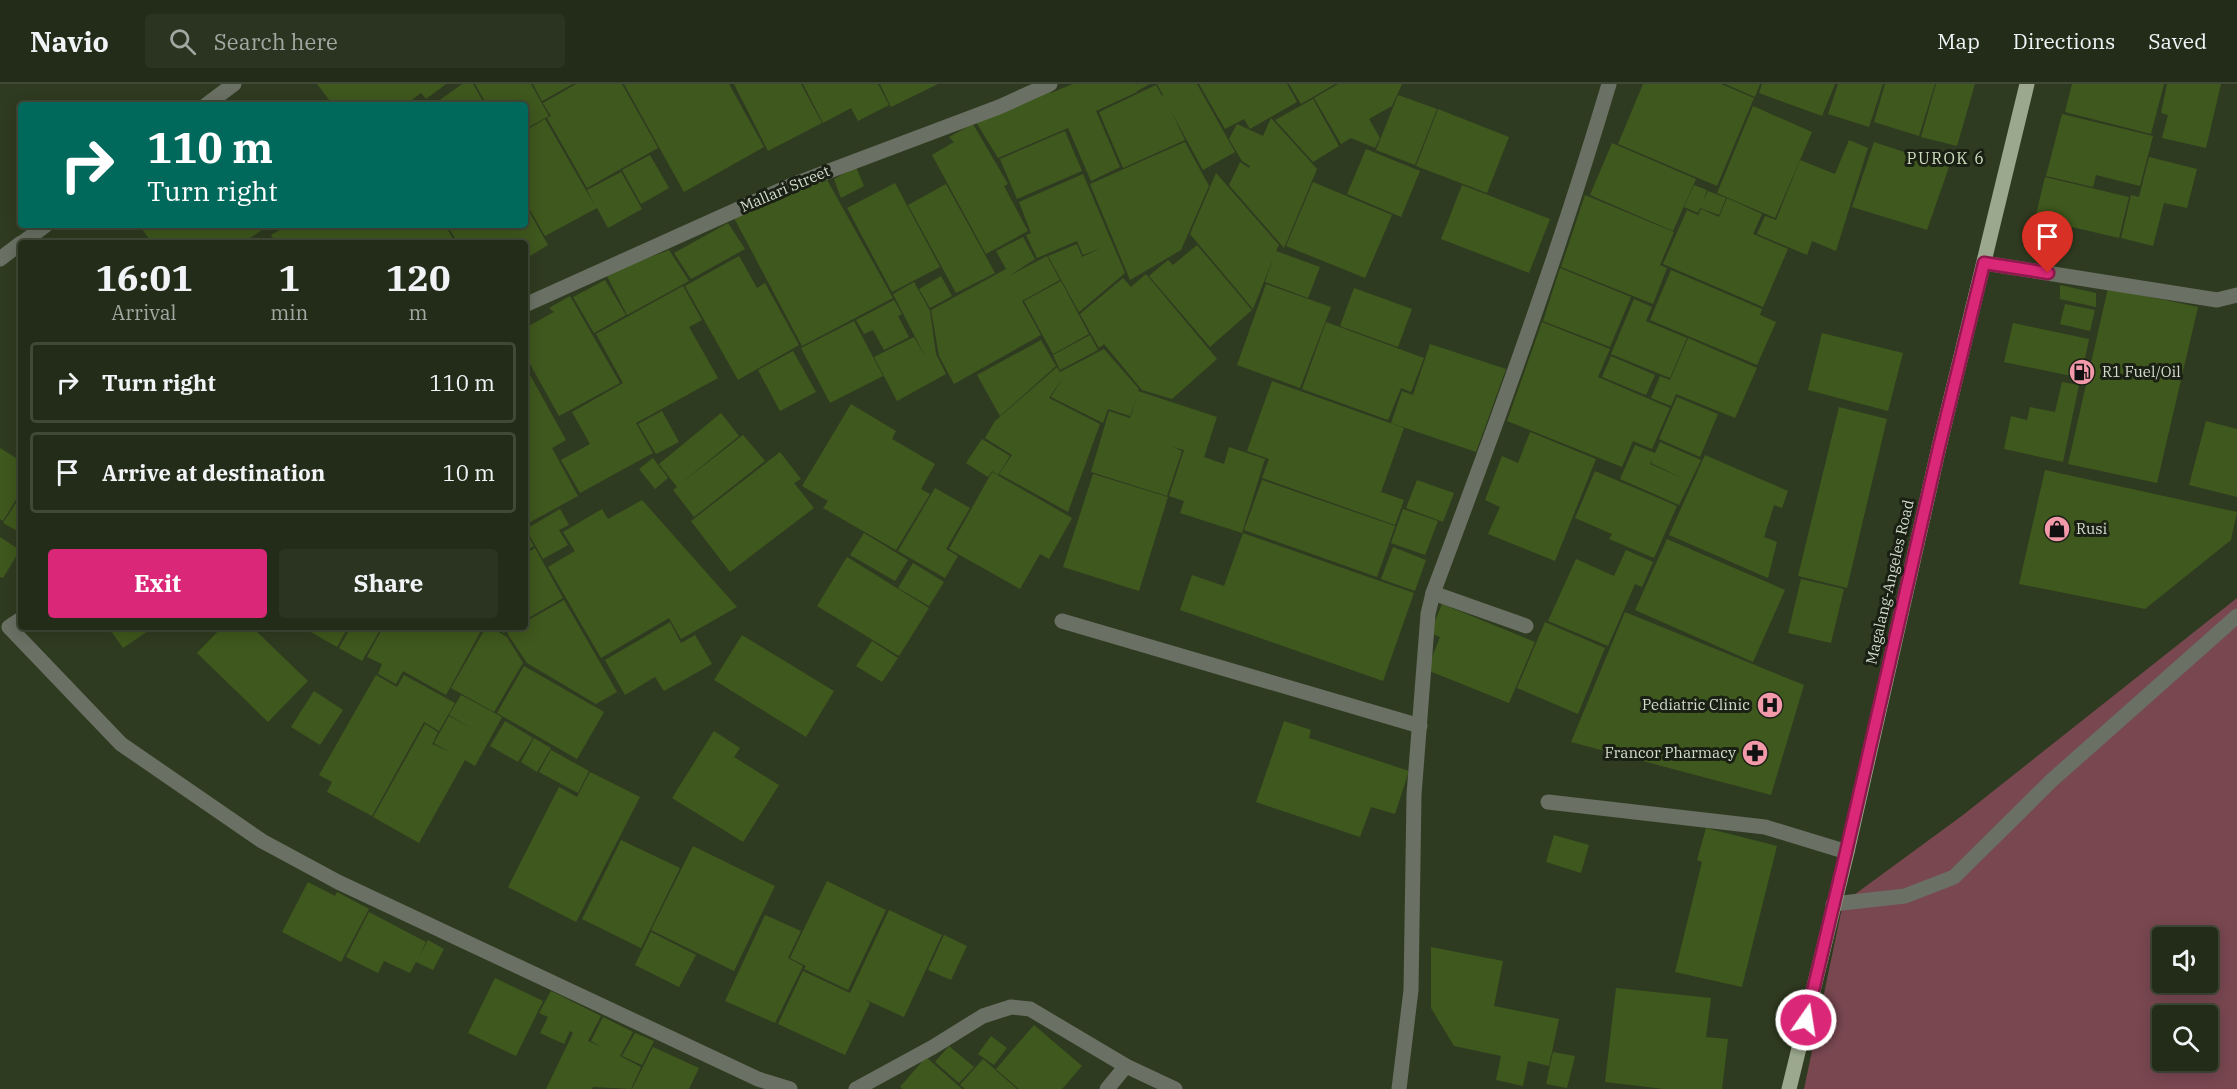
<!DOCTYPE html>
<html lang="en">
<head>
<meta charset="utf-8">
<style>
	body { margin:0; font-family:"IBM Plex Serif",serif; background:#2b3421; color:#f1f3f6; height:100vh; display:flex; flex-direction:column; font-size:22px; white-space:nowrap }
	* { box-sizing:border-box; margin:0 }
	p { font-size:20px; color:#a3a7a2 }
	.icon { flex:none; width:33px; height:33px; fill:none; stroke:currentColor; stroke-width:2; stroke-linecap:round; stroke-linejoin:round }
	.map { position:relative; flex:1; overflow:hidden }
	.panel { position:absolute; left:18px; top:156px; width:510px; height:390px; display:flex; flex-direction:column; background:#232c18; border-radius:6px; box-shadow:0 3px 15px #0003,0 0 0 2px #404837 }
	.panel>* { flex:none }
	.hud { position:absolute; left:18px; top:18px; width:510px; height:126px; border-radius:6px; box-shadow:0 3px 15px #0003,0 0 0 2px #404837; background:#00695c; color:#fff; overflow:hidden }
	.tools { position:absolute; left:2152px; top:843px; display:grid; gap:12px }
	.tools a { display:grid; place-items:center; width:66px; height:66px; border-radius:6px; background:#232c18; box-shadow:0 3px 15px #0003,0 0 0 2px #404837; font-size:30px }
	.pin { position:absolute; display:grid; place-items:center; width:51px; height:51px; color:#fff; margin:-62px -26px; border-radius:50% 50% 50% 0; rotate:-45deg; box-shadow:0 0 6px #0007 }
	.pin .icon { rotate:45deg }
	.me { position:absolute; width:66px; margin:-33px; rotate:13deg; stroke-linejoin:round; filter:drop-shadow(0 0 4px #0008) }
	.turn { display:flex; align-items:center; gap:21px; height:126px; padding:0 30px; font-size:27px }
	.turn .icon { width:78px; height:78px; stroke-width:2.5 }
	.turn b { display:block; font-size:42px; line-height:51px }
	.eta { display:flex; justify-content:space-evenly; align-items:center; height:102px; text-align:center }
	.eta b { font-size:36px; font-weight:700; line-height:42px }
	.button { display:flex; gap:12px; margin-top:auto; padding:12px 30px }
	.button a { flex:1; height:69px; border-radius:6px; background:#db2777; color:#fff; font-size:24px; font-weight:700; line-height:69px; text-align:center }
	.button a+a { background:#2b3421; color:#f1f3f6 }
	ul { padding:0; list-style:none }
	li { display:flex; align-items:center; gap:18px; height:81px; margin:0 12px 9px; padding:0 18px; border:3px solid #404837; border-radius:6px }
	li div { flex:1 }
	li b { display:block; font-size:22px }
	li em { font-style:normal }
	header { display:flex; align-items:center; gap:36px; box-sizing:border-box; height:84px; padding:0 30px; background:#232c18; border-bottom:2px solid #404837 }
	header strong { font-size:28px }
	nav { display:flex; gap:33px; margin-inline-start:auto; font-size:21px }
	.search { width:420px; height:54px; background:#2b3421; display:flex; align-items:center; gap:15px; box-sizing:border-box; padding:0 21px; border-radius:6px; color:#a3a7a2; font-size:22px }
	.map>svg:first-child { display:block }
	.green { fill:#784750; fill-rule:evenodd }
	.building { fill:#3f581d; fill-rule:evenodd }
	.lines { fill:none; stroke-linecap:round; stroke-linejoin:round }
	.minor { stroke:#6a7063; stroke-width:15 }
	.major { stroke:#9ca88e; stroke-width:15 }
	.route-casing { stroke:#8e194d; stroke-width:15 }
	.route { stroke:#db2777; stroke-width:10 }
	.labels { text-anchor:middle; stroke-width:6; stroke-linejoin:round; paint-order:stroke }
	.street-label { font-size:15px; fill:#d4dccc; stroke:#1a2014 }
	.poi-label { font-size:15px; fill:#d4dccc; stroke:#1a2014; text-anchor:start }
	.neighbourhood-label { font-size:16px; letter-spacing:1.5px; fill:#cfdfbf; stroke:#1a2014 }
</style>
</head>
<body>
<header>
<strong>Navio</strong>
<div class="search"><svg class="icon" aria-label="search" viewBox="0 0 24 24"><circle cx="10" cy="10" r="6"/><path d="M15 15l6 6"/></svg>Search here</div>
<nav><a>Map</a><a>Directions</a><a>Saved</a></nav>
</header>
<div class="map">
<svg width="2237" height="1005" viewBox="0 0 2237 1005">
	<rect width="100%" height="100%" fill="#2f3b20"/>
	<path class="green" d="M2237,514V1005H1804L1843,819L1963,731ZM2163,854H2208V898H2163ZM2163,932H2208V976H2163Z"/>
	<g class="building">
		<path d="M317,0H446L426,15L421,9L405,21H333Z"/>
		<path d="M462,0H473L485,21H433Z"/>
		<path d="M475,0H531L549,32L525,45V21H487Z"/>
		<path d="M533,0H573L542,17Z"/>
		<path d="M576,0H622L658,64L587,104L547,34L551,32L543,19Z"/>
		<path d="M624,0H729L764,63L684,108Z"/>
		<path d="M734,0H801L822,39L768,67Z"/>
		<path d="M803,0H878L889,21L858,37L851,24L823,39Z"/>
		<path d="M880,0H938L891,23Z"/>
		<path d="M1073,0H1150L1137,7V8L1096,27L1120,83L1091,97L1068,44L998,74L976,38L1050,6L1051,9Z"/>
		<path d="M1157,0H1197L1235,68L1203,86L1171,27L1185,56L1123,84L1099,28L1156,1L1162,12L1163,11Z"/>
		<path d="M1199,0H1287L1297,18L1250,45L1244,35L1225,45Z"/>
		<path d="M1289,0H1335L1301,20Z"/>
		<path d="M1338,0H1402L1392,22L1369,35L1380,54L1375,64L1351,54L1341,60L1314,14Z"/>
		<path d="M1643,0H1721L1754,14L1717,102L1618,60Z"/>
		<path d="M1725,0H1760L1755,13Z"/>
		<path d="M1762,0H1835L1822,32L1759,9Z"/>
		<path d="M1838,0H1883L1869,43L1828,30Z"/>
		<path d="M1885,0H1935L1919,52L1874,38Z"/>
		<path d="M1936,0H1975L1957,62L1921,53Z"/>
		<path d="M2072,0H2164L2151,50L2065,28Z"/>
		<path d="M2167,0H2221L2206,64L2162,54L2168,31L2161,29Z"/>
		<path d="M1398,11L1437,25L1415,81L1376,66Z"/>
		<path d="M1313,15L1339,62L1313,78L1275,36Z"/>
		<path d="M1753,22L1812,48L1775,134L1717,109Z"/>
		<path d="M1438,25L1509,53L1487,109L1416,82Z"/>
		<path d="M2062,30L2153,52L2140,102L2096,91L2093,103L2046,92Z"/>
		<path d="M1271,34L1317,85L1284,164L1229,101L1240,78L1249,84L1250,82L1242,77L1229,55L1237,40L1263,52Z"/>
		<path d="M545,35L595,122L587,106L621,88L642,125L608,144L597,124L545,152L525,117V47Z"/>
		<path d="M973,40L1008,100L1004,102L1028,147L986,170L932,71L954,58L949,53Z"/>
		<path d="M1065,47L1082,87L1017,115L1000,75Z"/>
		<path d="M1849,56L1868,64L1836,167L1812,157L1807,171L1757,150L1765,132L1776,136L1800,76L1835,90Z"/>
		<path d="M1185,58L1209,102L1181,166L1130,196L1090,100Z"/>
		<path d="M1874,58L1949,83L1927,146L1852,123Z"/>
		<path d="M1612,59L1696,95L1673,147L1590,111Z"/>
		<path d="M1366,65L1420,87L1401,133L1347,110Z"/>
		<path d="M650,71L669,104L641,120L622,86Z"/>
		<path d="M2149,73L2197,85L2187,124L2164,119L2153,162L2121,154L2131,111L2139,113Z"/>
		<path d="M856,83L864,102L841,114L834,95Z"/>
		<path d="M1216,89L1279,161L1276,167L1320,183L1308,214L1265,198L1273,175L1253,225L1190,150Z"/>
		<path d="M1083,90L1125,189L1079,228L1048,172L1077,160L1082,173L1101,164L1083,171L1077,157L1037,174L1026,151L1031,149L1019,118Z"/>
		<path d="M2045,93L2129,113L2119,154L2072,143L2070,151L2033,143Z"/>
		<path d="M826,94L893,214L802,262L733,132Z"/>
		<path d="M1313,98L1392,131L1365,194L1286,162Z"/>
		<path d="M895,99L940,183L892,208L847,124Z"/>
		<path d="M946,100L995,189L956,209L908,121Z"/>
		<path d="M1462,101L1550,135L1529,189L1441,155Z"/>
		<path d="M1694,101L1707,106L1703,118L1708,107L1726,114L1719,131L1700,124L1698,129L1684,123Z"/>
		<path d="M1585,111L1674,148L1660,181L1667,184L1653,220L1561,183Z"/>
		<path d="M1727,114L1762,130L1753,150L1788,165L1763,223L1663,180L1687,126L1698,131L1697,134L1701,125L1719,133Z"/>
		<path d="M525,120L548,161L525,175V159H458L447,141H525Z"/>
		<path d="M728,139L745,165L691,195L674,169Z"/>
		<path d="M139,141H269L243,159H152Z"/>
		<path d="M288,141H445L453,155L446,159H276L271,151Z"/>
		<path d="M1023,153L1035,175L1009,192L1047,172L1060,196L1022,217L1041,251L954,300L939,272L931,226L1006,185L996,167Z"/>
		<path d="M1197,161L1252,226L1210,263L1149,192L1168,176L1173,181Z"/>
		<path d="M669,166L689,197L627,231L606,190Z"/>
		<path d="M739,172L757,204L765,199L799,261L738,296L685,202Z"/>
		<path d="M1560,184L1631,213L1610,263L1543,237Z"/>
		<path d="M1671,186L1762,225L1760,231L1776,238L1757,281L1650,236Z"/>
		<path d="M1146,190L1217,275L1172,315L1142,306L1104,260L1099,264L1080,230L1123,194L1131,203Z"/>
		<path d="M941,192L952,212L930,224L919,205Z"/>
		<path d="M605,196L626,231L594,249L573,213Z"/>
		<path d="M1061,197L1089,250L1053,270L1024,217Z"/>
		<path d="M914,198L930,227L936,270L946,290L897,317L874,273L914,253L926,274L893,210Z"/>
		<path d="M1266,200L1331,223L1300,304L1237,281Z"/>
		<path d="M2060,201L2096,209V223L2060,215Z"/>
		<path d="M683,202L702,236L689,243L718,294L636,339L653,369L580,409L561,376L590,360L572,328L623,299L596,250Z"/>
		<path d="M1354,204L1412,225L1398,263L1340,242Z"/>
		<path d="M2108,204L2198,223L2157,399L2068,380Z"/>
		<path d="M570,212L620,299L559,332L525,271V244L554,228L549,224Z"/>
		<path d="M1634,215L1652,223L1646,237L1687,254L1670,294L1611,270Z"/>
		<path d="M894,216L902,230L898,232L909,253L884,266L873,246L864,250L856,236Z"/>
		<path d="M2065,220L2095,226L2090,247L2060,240Z"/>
		<path d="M854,237L883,292L830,319L801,264Z"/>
		<path d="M1326,238L1424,274L1411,308L1401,304L1388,336L1302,305Z"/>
		<path d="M1542,238L1610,265L1598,293L1670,324L1652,365L1633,357L1622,383L1507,337Z"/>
		<path d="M2013,239L2089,255L2081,294L2004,278Z"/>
		<path d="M1822,249L1903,269L1888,327L1808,306Z"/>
		<path d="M1090,251L1098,266L1060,286L1053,271Z"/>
		<path d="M1688,254L1757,284L1735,334L1676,310L1671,322L1651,314L1660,292L1670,296Z"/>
		<path d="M1041,256L1056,282L1000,332L977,291Z"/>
		<path d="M1430,260L1506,285L1476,368L1391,339L1402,307L1413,311Z"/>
		<path d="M1104,265L1139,305L1138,307L1217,333L1204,373L1224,380L1229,363L1265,375L1242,449L1180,429L1184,417L1169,412L1184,366L1173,363L1182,367L1167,412L1091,388L1109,327L1130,334L1137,313L1130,332L1108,325L1103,339L1051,313L1063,293L1049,314L1100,340L1068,428L999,390L1012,371L985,354L995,337L1057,283L1060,288Z"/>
		<path d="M793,267L816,308L780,327L758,286Z"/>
		<path d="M1611,272L1655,291L1646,311L1602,293Z"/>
		<path d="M525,282L566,356L552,364L578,412L525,441Z"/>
		<path d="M1272,297L1404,344L1381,408L1404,416L1395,441L1262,394L1269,375L1247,367Z"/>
		<path d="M2062,298L2079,301L2063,378L2004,365L2011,332L2027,336L2030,323L2055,328Z"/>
		<path d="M1677,313L1718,330L1700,373L1659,355Z"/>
		<path d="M851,320L896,347L892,355L935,380L921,405L930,410L896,466L823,424L828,417L802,402Z"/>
		<path d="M1839,323L1887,335L1847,504L1798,492Z"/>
		<path d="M662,327L679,358L656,370L638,340Z"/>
		<path d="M721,329L739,352L680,400L743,351L765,377L694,433L673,406L677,403L659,380Z"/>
		<path d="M2206,337L2237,345V413L2189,401Z"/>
		<path d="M1530,348L1596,375L1555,477L1488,450L1500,423L1485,416L1502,372L1518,379Z"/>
		<path d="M982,355L1010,372L998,391L992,387L988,393L966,379Z"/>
		<path d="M1660,358L1701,376L1679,421L1620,395L1635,361L1655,369ZM1653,373L1651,379L1682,394L1650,380Z"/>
		<path d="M0,364L21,377V407L3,437L0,435Z"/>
		<path d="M780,368L801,395L794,399L814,424L730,488L691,437Z"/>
		<path d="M1705,371L1788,407L1782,424L1774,421L1764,453L1777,458L1768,494L1669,451Z"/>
		<path d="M653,374L668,394L655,405L639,385Z"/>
		<path d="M2045,386L2237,428L2231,456L2145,525L2019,500Z"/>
		<path d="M1595,387L1677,422L1654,474L1609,455L1612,450L1575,434Z"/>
		<path d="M992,388L1072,434L1049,475L1040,470L1020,505L949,465Z"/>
		<path d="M1093,390L1168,413L1139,507L1063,483Z"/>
		<path d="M1262,396L1395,442L1377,493L1244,446Z"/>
		<path d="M1417,396L1454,409L1443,438L1406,424Z"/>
		<path d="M935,404L970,424L946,465L958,472L945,494L898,467Z"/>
		<path d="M21,411V449L3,439Z"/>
		<path d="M642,416L737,523L681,555L669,534L601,574L548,483L575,467L563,448L602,425L608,435Z"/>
		<path d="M560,425L569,441L559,446L568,461L543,475L526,445Z"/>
		<path d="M1403,425L1438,437L1425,471L1391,459Z"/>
		<path d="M525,447L534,462L525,467Z"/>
		<path d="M864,449L908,476L895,497L850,471Z"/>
		<path d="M1243,449L1414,509L1383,597L1180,526L1192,491L1224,502Z"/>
		<path d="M0,453L20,466L3,494L0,493Z"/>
		<path d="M1667,455L1785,506L1753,578L1635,526Z"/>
		<path d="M1393,463L1426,476L1415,507L1381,495Z"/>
		<path d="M535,464L563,514L525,536V470Z"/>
		<path d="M1626,466L1653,478L1642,503L1635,500L1608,562L1548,537L1576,475L1614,492Z"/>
		<path d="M847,473L929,524L899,572L817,522Z"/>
		<path d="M913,479L944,498L929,522L898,504Z"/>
		<path d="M1801,495L1844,505L1831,559L1788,549Z"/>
		<path d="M564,516L617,608L596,620L527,579L507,549L517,543H525V538Z"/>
		<path d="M1442,520L1535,558L1509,619L1427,586L1440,553L1430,549Z"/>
		<path d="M1625,528L1804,601L1771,711L1571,658Z"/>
		<path d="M670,538L681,559L695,551L712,580L664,607L655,593L625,611L605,576Z"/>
		<path d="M1545,538L1605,564L1578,630L1517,604Z"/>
		<path d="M108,543H154L123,564Z"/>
		<path d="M222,543H252L308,597L268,638L197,569Z"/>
		<path d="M302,543H348L337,563Z"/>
		<path d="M351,543H375L380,546L362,577L339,564Z"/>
		<path d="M383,543H483L446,611L403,587L396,600L378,590L382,580L367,573Z"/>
		<path d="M486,543H490L507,553L523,579L494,628L451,604Z"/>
		<path d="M500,543H514L503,549Z"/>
		<path d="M742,551L834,607L806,653L714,596Z"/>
		<path d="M872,557L898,574L882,598L856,582Z"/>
		<path d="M524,582L604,628L577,675L497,629Z"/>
		<path d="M376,591L397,603L404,591L455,619L439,647L424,638L372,732L327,708L332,698L319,691Z"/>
		<path d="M314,607L343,626L320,661L291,643Z"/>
		<path d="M461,611L502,633L475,682L465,676L419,759L373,733L425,640L438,648L431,663L433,660L451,669L434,659L449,632L471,644L449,631Z"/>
		<path d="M505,637L533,654L518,678L490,662Z"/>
		<path d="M1284,637L1311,646L1309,654L1409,687L1395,730L1371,723L1360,753L1256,718Z"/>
		<path d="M714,647L740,664L734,673L779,701L743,758L672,714Z"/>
		<path d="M534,654L551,664L537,688L521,678Z"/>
		<path d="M551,666L589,687L578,709L539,688Z"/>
		<path d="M590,688L640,713L576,838L508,803L559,703L577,713Z"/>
		<path d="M1706,744L1777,762L1742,903L1675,888L1702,778L1697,776Z"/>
		<path d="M1554,751L1589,761L1581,789L1546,778Z"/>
		<path d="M621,756L680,784L641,864L582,835Z"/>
		<path d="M693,762L775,802L734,887L651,846Z"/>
		<path d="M827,797L886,826L848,906L804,885L806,882L790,874Z"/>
		<path d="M308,798L335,812L337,808L369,825L341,878L282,848Z"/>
		<path d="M889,826L942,851L904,933L864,915L870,919L845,971L778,940L803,887L850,909Z"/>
		<path d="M369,828L426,858L418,875L428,856L444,865L433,886L416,878L410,889L384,877L378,889L346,873Z"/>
		<path d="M765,831L801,847L788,874L803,882L775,939L725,917Z"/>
		<path d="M651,848L696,871L679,903L635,881Z"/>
		<path d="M944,851L967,862L951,896L928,886Z"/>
		<path d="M1431,863L1503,877L1494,922L1559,935L1549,982L1528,977L1523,1002L1496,996L1501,972L1454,962L1431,924Z"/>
		<path d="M495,894L543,917L516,972L468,949Z"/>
		<path d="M1616,904L1711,914L1706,953L1728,955L1722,1005H1664L1605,998Z"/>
		<path d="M551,907L601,932L588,957L601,963L591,957L603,933L633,948L620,972L641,983L631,1005L593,1003L592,1005H546L573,949L570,947L564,960L540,949L548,933L539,929Z"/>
		<path d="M1034,941L1082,982L1062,1005H1019L996,985Z"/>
		<path d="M635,949L654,957L642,981L622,972Z"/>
		<path d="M991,952L1007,964L994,981L978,970Z"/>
		<path d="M949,962L974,983L959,999L935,978Z"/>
		<path d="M653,963L699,984L689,1005H632Z"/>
		<path d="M1553,968L1575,972L1567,1004L1546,1000Z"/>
		<path d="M926,973L962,1005H903L900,1003Z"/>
		<path d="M983,975L1017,1005H965L960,1001Z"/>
	</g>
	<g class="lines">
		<g class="minor">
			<path d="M206,21L234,0"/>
			<path d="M22,159L46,141"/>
			<path d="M0,175L21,159"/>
			<path d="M1984,179L2217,216L2237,211"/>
			<path d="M525,221L792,101L999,23L1050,0"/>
			<path d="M1433,509L1526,542"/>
			<path d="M21,535L9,543L121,660L262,757L338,798L758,995L790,1005"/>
			<path d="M1062,537L1420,642"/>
			<path d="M1548,718L1765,743L1847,768"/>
			<path d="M1833,820L1905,812L1954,793L2051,697L2237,532"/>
			<path d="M856,1005L933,963L983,932L1011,923L1030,925L1126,982L1175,1005"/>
			<path d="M1107,1005L1126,982"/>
			<path d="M1399,1005L1411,906L1414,711L1428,530L1433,509C1496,341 1558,172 1609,0"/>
		</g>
		<path class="major" d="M1789,1005L1847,768L1939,363L2027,0"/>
	</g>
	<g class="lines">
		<defs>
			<path id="route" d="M1806,936L1846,768L1939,363L1984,179L2048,189"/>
		</defs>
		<use href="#route" class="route-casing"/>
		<use href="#route" class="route"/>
	</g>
	<defs>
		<symbol id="fuel-disc" viewBox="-11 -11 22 22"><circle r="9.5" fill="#f39aaa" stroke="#1a2014"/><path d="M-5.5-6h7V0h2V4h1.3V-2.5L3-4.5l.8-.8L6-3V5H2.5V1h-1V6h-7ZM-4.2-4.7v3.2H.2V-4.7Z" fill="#111"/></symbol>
		<symbol id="shop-disc" viewBox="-11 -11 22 22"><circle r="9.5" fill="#f39aaa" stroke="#1a2014"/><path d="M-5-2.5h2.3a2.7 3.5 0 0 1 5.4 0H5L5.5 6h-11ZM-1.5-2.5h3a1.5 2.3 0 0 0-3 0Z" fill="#111"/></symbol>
		<symbol id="hospital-disc" viewBox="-11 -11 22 22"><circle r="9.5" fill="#f39aaa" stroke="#1a2014"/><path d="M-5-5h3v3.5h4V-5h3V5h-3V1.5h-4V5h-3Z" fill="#111"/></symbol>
		<symbol id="pharmacy-disc" viewBox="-11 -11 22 22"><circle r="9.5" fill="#f39aaa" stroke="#1a2014"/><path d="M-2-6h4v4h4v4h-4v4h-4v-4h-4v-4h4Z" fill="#111"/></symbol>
	</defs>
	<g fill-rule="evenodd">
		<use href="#fuel-disc" x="2067" y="273" width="30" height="30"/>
		<use href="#shop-disc" x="2042" y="430" width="30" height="30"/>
		<use href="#hospital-disc" x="1755" y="606" width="30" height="30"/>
		<use href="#pharmacy-disc" x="1740" y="654" width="30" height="30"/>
	</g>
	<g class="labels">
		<g class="street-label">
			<text transform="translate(785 105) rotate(-23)" y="5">Mallari Street</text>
			<text transform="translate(1890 498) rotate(-77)" y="5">Magalang-Angeles Road</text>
		</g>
		<g class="poi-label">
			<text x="2102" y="293">R1 Fuel/Oil</text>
			<text x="2076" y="450">Rusi</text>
			<text x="1750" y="626" text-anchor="end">Pediatric Clinic</text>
			<text x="1736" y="674" text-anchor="end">Francor Pharmacy</text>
		</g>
		<g class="neighbourhood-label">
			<text x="1946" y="80">PUROK 6</text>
		</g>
	</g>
</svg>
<div class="tools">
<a><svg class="icon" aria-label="sound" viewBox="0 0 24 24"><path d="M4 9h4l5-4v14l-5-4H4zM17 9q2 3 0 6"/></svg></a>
<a><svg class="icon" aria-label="search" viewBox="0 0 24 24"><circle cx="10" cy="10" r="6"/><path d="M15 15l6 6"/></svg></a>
</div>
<div class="pin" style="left:2048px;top:189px;background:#d93025"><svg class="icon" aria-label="arrive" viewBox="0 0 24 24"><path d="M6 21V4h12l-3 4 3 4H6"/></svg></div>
<svg class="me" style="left:1806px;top:936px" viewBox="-20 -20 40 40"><circle r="17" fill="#db2777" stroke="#fff" stroke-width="3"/><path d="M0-11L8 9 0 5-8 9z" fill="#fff"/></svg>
<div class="hud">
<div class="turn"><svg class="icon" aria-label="right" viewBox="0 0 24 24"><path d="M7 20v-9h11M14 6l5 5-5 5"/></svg><div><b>110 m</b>Turn right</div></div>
</div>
<section class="panel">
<div class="eta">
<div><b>16:01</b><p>Arrival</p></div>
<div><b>1</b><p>min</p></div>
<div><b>120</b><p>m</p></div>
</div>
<ul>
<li><svg class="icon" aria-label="right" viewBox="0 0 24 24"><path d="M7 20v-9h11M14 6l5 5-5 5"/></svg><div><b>Turn right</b></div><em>110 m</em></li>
<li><svg class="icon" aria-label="arrive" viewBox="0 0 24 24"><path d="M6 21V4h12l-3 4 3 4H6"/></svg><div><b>Arrive at destination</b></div><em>10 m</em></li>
</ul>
<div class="button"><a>Exit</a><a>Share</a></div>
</section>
</div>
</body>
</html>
